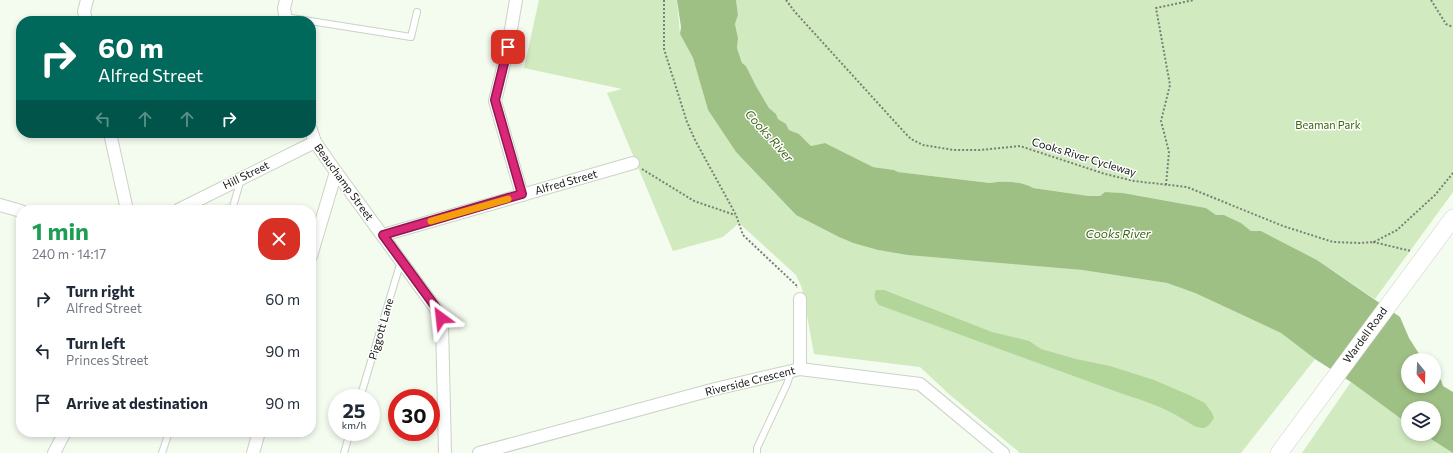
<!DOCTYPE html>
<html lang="en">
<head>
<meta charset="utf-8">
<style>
	body { margin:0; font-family:Commissioner,sans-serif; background:#f6f6f7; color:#1f2937; height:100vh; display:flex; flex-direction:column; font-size:15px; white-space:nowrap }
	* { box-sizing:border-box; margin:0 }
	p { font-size:13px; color:#747a83 }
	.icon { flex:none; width:22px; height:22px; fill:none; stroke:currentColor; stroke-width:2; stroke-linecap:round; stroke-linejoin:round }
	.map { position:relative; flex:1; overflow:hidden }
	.panel { position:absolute; left:16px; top:205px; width:300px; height:232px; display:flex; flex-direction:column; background:#fff; border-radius:16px; box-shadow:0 2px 6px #0003 }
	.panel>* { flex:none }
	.top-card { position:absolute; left:16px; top:16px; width:300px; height:122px; border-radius:16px; box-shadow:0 2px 6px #0003; background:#00695c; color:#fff; overflow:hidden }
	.needle { width:26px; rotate:161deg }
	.buttons { position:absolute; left:1401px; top:353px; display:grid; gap:8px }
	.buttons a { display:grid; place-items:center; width:40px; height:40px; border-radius:50%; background:#fff; box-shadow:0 2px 6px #0003; font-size:20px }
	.speed { position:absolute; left:328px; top:389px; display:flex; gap:8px; font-size:20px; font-weight:700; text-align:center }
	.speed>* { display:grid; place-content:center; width:52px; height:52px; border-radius:50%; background:#fff; box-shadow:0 2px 6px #0003; line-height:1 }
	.speed small { font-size:10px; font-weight:400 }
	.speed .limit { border:6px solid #d22; background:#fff; color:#111 }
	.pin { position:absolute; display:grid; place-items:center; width:34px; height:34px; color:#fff; margin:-17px; border-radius:8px; box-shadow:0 2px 6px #0006 }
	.me { position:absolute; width:44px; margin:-22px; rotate:330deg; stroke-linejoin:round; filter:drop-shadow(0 0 3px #0008) }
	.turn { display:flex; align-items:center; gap:14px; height:84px; padding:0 16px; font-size:18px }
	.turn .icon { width:52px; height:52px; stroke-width:2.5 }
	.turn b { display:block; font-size:28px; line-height:34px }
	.lanes { display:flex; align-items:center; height:38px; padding:0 16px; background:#0003; justify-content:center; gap:20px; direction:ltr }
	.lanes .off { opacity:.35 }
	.round { display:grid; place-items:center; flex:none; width:42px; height:42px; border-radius:16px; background:#f6f6f7 }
	.overview { display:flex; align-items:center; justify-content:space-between; height:68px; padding:0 16px }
	h1 { font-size:24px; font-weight:700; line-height:30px; color:#1e9e55 }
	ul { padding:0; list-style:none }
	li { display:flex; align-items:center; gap:12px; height:52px; padding:0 16px }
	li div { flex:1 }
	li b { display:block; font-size:15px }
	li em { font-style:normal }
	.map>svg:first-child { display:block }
	.built { fill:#e8f4e1 }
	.green { fill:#d1eabf }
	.forest { fill:#b2d599 }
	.water { fill:#9ec085 }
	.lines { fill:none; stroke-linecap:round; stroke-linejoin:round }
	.lane-casing { stroke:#cbd2c6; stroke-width:8 }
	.street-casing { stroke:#cbd2c6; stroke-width:14 }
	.secondary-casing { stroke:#cbd2c6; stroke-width:18 }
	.path { stroke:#7a7f77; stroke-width:2; stroke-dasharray:2 2; stroke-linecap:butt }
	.lane { stroke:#fff; stroke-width:6 }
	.street { stroke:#fff; stroke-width:12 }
	.secondary { stroke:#fff; stroke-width:17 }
	.route-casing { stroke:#8e194d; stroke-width:10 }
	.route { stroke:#db2777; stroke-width:7 }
	.slow { stroke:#f59e0b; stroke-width:7 }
	.labels { text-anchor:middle; stroke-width:3; stroke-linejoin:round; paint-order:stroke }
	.park-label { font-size:11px; fill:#3a620e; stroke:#fff }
	.street-label { font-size:11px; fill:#141713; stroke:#fff }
	.water-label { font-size:12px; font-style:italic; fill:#3c6411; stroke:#fff }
</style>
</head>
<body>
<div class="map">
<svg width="1453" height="453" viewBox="0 0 1453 453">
	<rect width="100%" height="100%" fill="#f4fbef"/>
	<path class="built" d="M230,202L228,210H213Z"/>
	<g class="green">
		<path d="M539,0H677L680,34L693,58L708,110L736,152L796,215L839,237L853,243L878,250L1082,270L1167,283L1195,293L1281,333L1315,359L1241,453H1020L950,395L920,367L814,354L802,288L796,275L739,223L723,237L673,251L607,93L622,89L524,68Z"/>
		<path d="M736,0H1453V192L1375,299L1317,260L1261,231H1251L1241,223L1224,215H1216L1206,208L1123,193L1105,192L1100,196H1089L1033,188C1022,181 1003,181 990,183L898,172L894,170L873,167L825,143L811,146L799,134L789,130L786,124L778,119L776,114L769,108L756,86L746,66L742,63L737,48L738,38L735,24L738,15Z"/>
		<path d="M1351,382L1408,424V434H1423L1453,453H1302Z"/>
	</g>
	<path class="forest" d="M876,290H884L992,332L1029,341L1041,349L1076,359L1110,366L1154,380L1189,395L1205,403L1212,413L1214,418C1211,422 1209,427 1203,428C1196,428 1191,424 1186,421C1166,408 1145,401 1123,394L879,305C875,300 873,296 876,290Z"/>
	<path class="water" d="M677,0H736L738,15L735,24L738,38L737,48L742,63L746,66L756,86L769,108L776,114L778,119L786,124L789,130L799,134L811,146L825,143L873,167L894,170L898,172L990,183C1003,181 1022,181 1033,188L1089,196H1100L1105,192L1123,193L1206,208L1216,215H1224L1241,223L1251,231H1261L1317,260L1400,317L1409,338L1423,360H1408V386H1434V375L1441,380L1443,386L1453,392V453L1423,434H1434V408H1408V424L1351,382L1315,359L1281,333L1195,293L1167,283L1082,270L908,255L878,250L853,243L839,237L796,215L736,152L708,110L693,58L680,34L681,27Z"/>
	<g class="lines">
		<defs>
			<g id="lane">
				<path d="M285,17L411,37L417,12"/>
				<path d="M232,210L241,179"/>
				<path d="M360,398L401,261"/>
				<path d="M162,453L169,432"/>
				<path d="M344,453L350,432"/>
				<path d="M757,453V448L787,384L791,372"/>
			</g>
			<g id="street">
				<path d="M286,0L284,8L286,21"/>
				<path d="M516,0L508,47L495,101L522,195"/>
				<path d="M86,21L84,11L87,0"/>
				<path d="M311,130L315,142L336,172L439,313L442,323L445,453"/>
				<path d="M110,133L127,210"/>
				<path d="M0,205L21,211"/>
				<path d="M178,210L315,142"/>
				<path d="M383,235L633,163"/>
				<path d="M311,256L336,172"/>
				<path d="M800,299V369"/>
				<path d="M54,453L65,432"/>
				<path d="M253,453L259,432"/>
				<path d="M479,453L715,389L800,369L920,384L1003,453"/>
			</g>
			<path id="secondary" d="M1279,453L1453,218"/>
		</defs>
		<use href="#lane" class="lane-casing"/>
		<use href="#street" class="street-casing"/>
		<use href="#secondary" class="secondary-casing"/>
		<g class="path">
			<path d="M664,0V49L687,122L695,140L736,215L743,235L797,286V288"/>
			<path d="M786,0L795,12L905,133L911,139L923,145L954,150H980L1020,146L1105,174L1134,181L1187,187L1283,226L1333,242L1360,243L1374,242L1397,230L1435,195L1453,173"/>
			<path d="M1431,0L1446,24L1453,27"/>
			<path d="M642,169L694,201L735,215"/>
			<path d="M1166,185L1169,152L1161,121L1170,85L1156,8L1194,0"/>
			<path d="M1373,242L1411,251"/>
		</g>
		<use href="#lane" class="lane"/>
		<use href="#street" class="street"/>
		<use href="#secondary" class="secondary"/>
	</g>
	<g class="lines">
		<defs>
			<path id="route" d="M441,318L437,309L383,235L522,194L495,100L508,47"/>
		</defs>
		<use href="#route" class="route-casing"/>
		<use href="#route" class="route"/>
		<path class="slow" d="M431,221L508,199"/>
	</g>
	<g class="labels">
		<g class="park-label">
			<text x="1328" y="129">Beaman Park</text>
		</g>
		<g class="street-label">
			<text transform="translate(1084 157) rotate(17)" y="4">Cooks River Cycleway</text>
			<text transform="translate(246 175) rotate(-26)" y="4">Hill Street</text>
			<text transform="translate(344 182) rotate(54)" y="4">Beauchamp Street</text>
			<text transform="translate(566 182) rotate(-16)" y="4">Alfred Street</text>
			<text transform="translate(381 329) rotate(-74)" y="4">Piggott Lane</text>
			<text transform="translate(1365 335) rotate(-54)" y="4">Wardell Road</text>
			<text transform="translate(750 381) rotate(-14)" y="4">Riverside Crescent</text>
		</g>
		<g class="water-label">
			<text transform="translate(769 136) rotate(48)" y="4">Cooks River</text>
			<text x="1118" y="238">Cooks River</text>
		</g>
	</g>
</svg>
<div class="buttons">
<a><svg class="needle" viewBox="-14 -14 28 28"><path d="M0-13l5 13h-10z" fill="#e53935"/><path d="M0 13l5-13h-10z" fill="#747a83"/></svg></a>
<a><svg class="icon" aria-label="layers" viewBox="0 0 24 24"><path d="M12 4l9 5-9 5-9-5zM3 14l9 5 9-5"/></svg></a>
</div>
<div class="speed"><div>25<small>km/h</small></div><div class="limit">30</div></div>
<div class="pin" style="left:508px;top:47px;background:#d93025"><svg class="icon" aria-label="arrive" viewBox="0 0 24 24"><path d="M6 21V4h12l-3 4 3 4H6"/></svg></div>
<svg class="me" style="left:441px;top:318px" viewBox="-20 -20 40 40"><path d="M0-17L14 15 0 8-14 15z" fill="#db2777" stroke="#fff" stroke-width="4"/></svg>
<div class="top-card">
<div class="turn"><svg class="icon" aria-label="right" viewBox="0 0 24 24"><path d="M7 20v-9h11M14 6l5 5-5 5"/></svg><div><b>60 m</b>Alfred Street</div></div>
<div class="lanes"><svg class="icon off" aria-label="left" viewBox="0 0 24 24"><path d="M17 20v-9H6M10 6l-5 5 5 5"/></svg><svg class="icon off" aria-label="ahead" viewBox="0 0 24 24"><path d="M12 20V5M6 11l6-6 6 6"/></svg><svg class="icon off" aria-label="ahead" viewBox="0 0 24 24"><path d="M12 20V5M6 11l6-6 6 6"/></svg><svg class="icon" aria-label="right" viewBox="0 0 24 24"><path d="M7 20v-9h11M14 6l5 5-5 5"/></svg></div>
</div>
<section class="panel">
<div class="overview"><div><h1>1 min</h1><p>240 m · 14:17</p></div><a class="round" style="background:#d93025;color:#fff"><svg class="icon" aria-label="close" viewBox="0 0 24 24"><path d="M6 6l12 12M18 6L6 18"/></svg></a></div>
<ul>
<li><svg class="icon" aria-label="right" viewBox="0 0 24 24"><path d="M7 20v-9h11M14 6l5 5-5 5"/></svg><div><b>Turn right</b><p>Alfred Street</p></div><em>60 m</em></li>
<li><svg class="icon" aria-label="left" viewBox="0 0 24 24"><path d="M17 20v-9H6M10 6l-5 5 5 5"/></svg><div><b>Turn left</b><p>Princes Street</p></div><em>90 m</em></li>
<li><svg class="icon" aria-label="arrive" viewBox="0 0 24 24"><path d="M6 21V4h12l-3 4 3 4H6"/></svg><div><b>Arrive at destination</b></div><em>90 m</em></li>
</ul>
</section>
</div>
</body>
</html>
